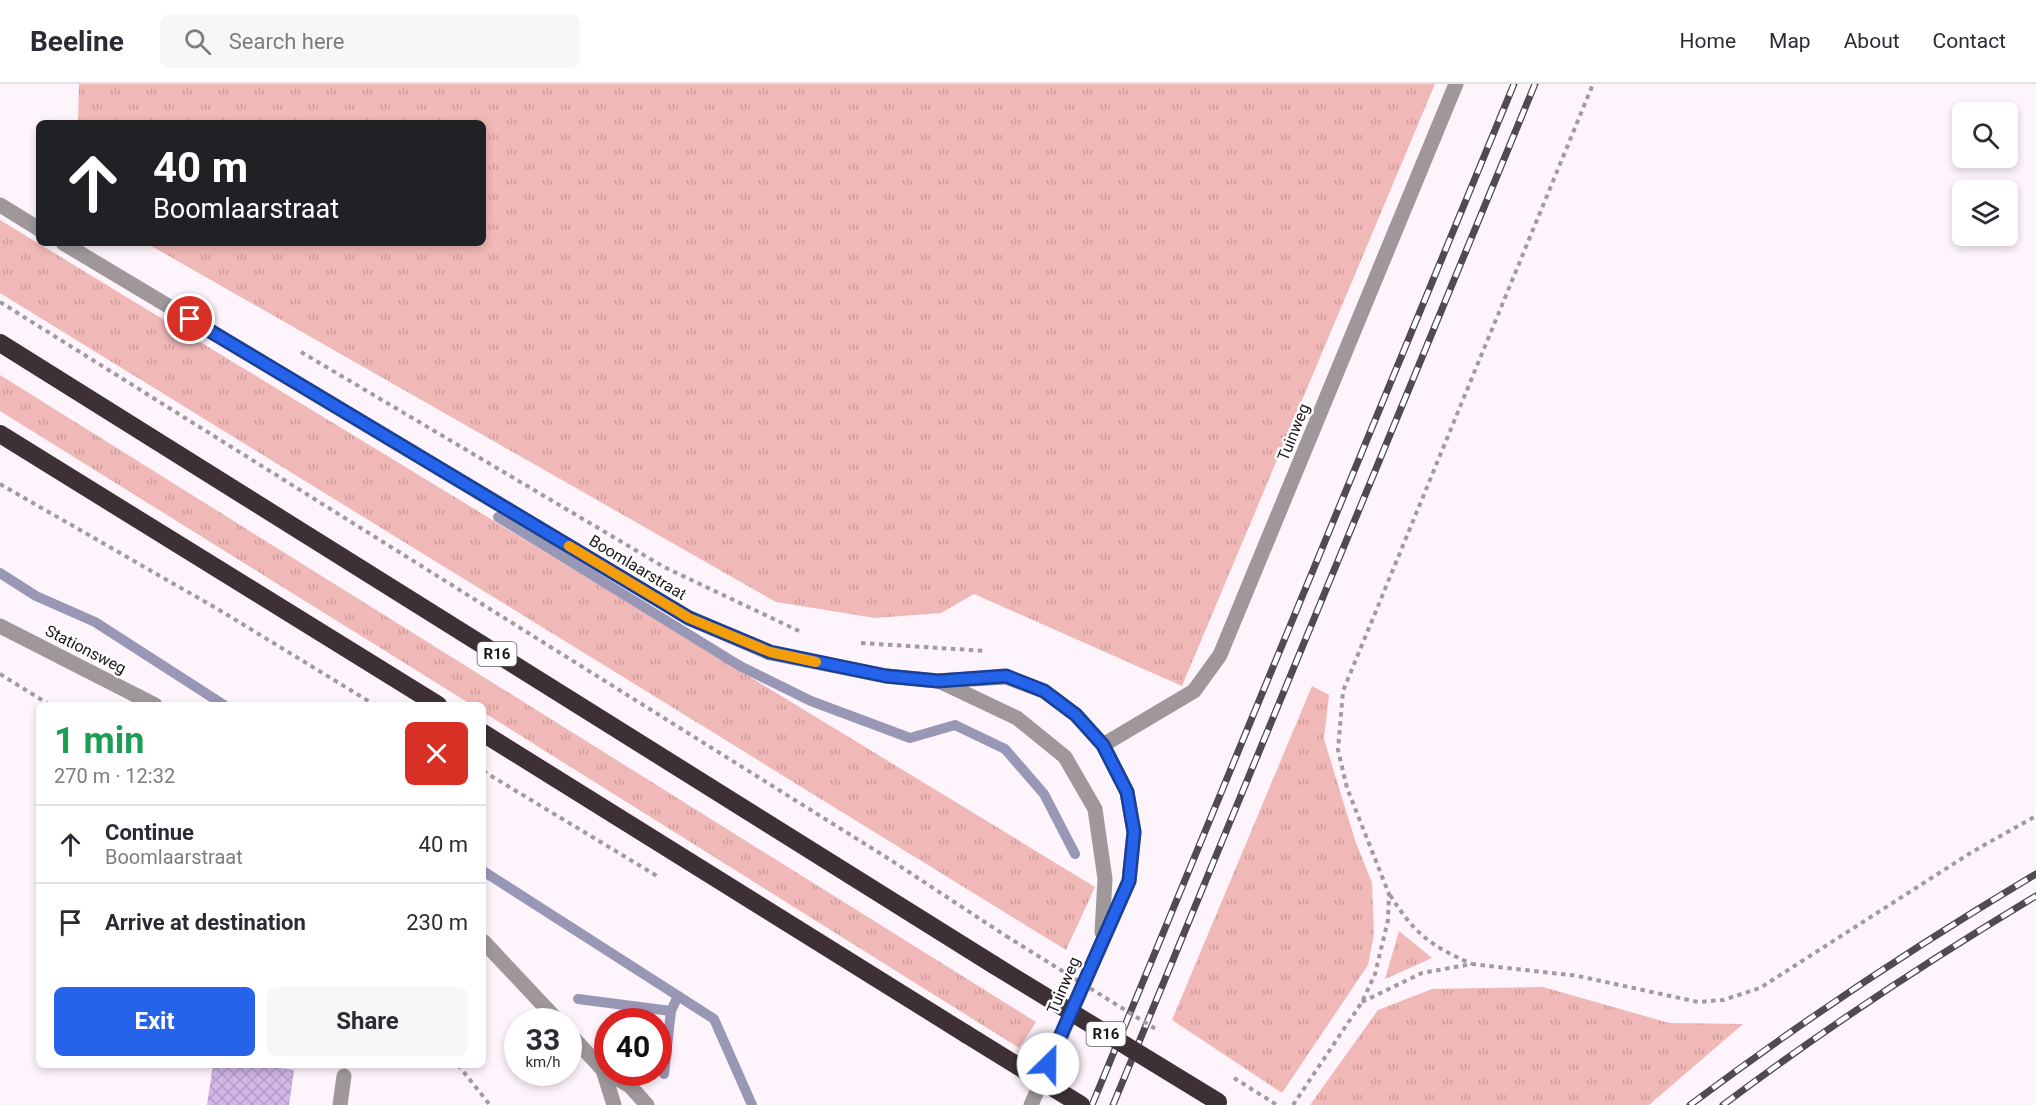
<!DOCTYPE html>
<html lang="en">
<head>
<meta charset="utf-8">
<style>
	body { margin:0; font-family:Roboto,sans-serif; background:#f7f7f7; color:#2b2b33; height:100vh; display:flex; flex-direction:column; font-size:22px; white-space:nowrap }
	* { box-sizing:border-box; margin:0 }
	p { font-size:20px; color:#7c7c81 }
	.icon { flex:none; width:33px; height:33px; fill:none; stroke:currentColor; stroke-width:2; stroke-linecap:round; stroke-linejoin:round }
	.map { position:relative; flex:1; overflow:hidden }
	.side { position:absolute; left:36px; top:618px; width:450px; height:366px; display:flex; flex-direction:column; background:#fff; border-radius:9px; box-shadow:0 3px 9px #0003 }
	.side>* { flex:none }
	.banner { position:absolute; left:36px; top:36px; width:450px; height:126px; border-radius:9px; box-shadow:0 3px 9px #0003; background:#202124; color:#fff; overflow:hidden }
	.controls { position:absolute; left:1952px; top:18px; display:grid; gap:12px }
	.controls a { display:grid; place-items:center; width:66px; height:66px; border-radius:9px; background:#fff; box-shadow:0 3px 9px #0003; font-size:30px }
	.speed { position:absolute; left:504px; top:924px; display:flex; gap:12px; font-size:30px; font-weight:700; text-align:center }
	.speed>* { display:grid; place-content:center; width:78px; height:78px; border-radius:50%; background:#fff; box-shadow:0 3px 9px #0003; line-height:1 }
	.speed small { font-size:15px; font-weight:400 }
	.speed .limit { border:9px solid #d22; background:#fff; color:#111 }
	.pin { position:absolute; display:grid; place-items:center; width:51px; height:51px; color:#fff; margin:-26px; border:3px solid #fff; border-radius:50%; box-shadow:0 2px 6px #0007 }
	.me { position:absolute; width:66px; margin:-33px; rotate:23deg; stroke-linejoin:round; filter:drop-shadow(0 0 4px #0008) }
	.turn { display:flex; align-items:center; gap:21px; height:126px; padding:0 18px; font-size:27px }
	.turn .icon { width:78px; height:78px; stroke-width:2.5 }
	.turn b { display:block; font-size:42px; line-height:51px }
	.round { display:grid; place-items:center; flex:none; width:63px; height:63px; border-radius:9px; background:#f7f7f7 }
	.headline { display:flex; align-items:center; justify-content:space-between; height:102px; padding:0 18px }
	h1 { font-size:36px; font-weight:700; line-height:45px; color:#1e9e55 }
	.primary-button { display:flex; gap:12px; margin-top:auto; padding:12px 18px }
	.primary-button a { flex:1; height:69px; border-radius:9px; background:#2563eb; color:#fff; font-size:24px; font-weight:700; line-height:69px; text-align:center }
	.primary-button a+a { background:#f7f7f7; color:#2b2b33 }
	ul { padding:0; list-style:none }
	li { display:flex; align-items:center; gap:18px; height:78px; padding:0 18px; border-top:2px solid #e1e1e2 }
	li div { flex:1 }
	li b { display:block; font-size:22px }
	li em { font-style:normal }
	header { display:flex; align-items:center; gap:36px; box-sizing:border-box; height:84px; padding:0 30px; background:#fff; border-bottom:2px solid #e1e1e2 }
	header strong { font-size:28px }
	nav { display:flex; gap:33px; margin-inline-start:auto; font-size:21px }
	.search { width:420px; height:54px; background:#f7f7f7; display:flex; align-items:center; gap:15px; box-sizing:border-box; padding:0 21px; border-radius:9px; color:#7c7c81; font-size:22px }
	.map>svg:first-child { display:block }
	.grass { fill:url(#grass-tufts) }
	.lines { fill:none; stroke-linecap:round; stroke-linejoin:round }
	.stream { stroke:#9997b6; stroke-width:10 }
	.building { fill:url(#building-cross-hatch) }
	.path { stroke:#a19aa0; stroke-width:4; stroke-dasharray:4.5 4.5; stroke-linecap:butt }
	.minor { stroke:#9e989a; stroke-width:15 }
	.highway { stroke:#3d3135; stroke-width:18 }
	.rail-casing { stroke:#504b50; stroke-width:7 }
	.rail { stroke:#fff; stroke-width:4.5; stroke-dasharray:14; stroke-linecap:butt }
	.path-bridge { stroke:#a19aa0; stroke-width:4; stroke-dasharray:4.5 4.5; stroke-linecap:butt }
	.highway-bridge { stroke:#3d3135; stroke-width:18 }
	.route-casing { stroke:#184099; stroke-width:15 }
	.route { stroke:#2563eb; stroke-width:10 }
	.slow { stroke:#f59e0b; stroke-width:10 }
	.labels { text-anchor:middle; stroke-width:5; stroke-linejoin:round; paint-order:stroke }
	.shield { fill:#fff; stroke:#605d60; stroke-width:1.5 }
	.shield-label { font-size:15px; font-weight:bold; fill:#1c181c }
	.street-label { font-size:16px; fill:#1c181c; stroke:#fff }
</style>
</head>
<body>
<header>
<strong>Beeline</strong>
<div class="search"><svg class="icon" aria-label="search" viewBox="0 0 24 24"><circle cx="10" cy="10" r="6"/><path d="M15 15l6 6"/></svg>Search here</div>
<nav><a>Home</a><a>Map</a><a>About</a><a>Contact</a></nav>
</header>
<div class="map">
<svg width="2036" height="1021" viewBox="0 0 2036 1021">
	<defs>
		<pattern id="grass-tufts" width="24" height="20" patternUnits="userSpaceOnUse" patternTransform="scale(1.5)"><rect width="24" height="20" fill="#f0b8b6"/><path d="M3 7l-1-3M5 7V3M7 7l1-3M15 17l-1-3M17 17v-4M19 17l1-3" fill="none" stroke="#cd9d9c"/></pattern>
		<pattern id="building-cross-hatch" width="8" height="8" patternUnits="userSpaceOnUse" patternTransform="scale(1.5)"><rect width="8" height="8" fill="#d1b6e7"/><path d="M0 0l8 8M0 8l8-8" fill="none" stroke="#b39cc6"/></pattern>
	</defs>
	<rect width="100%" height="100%" fill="#fef4fc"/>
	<g class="grass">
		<path d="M79,0H1435L1182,602L974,510L941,529L875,534L776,518L146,159H483V39H78Z"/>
		<path d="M0,136L1095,803L1066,866L0,209Z"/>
		<path d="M0,291L1036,938L1019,964L483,628V621H472L0,327Z"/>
		<path d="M1312,602L1329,611L1324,655L1355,756L1372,799L1374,850L1368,881L1282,1009L1172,936Z"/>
		<path d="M1399,847L1432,874L1385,895Z"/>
		<path d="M1543,903L1669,939L1743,940L1649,1021H1310L1378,926L1432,905Z"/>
	</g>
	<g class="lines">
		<g class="stream">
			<path d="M498,433L740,582L811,617L910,654L955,641L1005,665L1044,710L1075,770"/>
			<path d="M0,489L36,512L95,538L224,621"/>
			<path d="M483,787L714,935L752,1021"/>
			<path d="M578,915L671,927"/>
			<path d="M664,990L671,927L678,912"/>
		</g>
	</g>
	<path class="building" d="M213,981H260L294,986L289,1021H207Z"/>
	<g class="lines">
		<g class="path">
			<path d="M0,218L889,775L1006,852"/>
			<path d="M301,268L664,483L799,547"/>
			<path d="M0,400L221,527L375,621"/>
			<path d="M861,559L986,567"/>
			<path d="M0,590L50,621"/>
			<path d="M483,687L657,792"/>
			<path d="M1390,811C1415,850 1429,861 1472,880"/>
			<path d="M1362,918L1422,889L1472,880L1578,892L1698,918L1723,916L1760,904L1972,768L2036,732"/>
			<path d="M458,981L490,1021"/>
			<path d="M1293,1021L1362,918L1375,890L1388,836L1389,810L1347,704L1338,666L1343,607L1593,0"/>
		</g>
		<g class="minor">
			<path d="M0,121L39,145"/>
			<path d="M63,159L689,534L770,569L886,592L938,597L1006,593L1044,607L1076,631L1103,661L1127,708L1134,748L1129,797L1031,1021"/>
			<path d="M0,542L155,621"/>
			<path d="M941,598L1017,634L1065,673L1095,725L1105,795L1102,848"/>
			<path d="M1103,661L1194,607L1220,571L1456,0"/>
			<path d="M483,857L559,938"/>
			<path d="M568,948L603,986L630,1002L647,1021"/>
			<path d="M603,986L614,1021"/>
			<path d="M340,1021L344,992"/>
		</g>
		<g class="highway">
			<path d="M0,259L994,881"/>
			<path d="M0,350L438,621"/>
			<path d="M483,649L966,950"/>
		</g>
		<defs>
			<g id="rail">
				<path d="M1092,1021L1514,0"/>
				<path d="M1113,1021L1535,0"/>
				<path d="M1690,1021C1802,937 1917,861 2036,790"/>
				<path d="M1723,1021C1824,945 1928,877 2036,812"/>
			</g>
		</defs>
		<use href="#rail" class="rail-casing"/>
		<use href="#rail" class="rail"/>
		<g class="path-bridge">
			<path d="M1006,852L1159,947"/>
			<path d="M1234,994L1277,1021"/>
		</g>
		<g class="highway-bridge">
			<path d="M994,881L1218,1018"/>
			<path d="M966,950L1081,1021"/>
		</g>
	</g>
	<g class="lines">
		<defs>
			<path id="route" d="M190,235L689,534L770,568L886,592L938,597L1006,592L1044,607L1076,631L1103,661L1127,708L1134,748L1129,797L1048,980"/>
		</defs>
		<use href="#route" class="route-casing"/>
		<use href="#route" class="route"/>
		<path class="slow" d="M569,462L689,534L770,568L816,578"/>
	</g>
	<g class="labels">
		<g class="shield">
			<rect x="477.5" y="558" width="39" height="24" rx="4.5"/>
			<rect x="1086.5" y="938" width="39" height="24" rx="4.5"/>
		</g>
		<g class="shield-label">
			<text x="497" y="575">R16</text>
			<text x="1106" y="955">R16</text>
		</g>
		<g class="street-label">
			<text transform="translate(1293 348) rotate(-68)" y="6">Tuinweg</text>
			<text transform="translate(638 483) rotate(31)" y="6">Boomlaarstraat</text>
			<text transform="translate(86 565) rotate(27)" y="6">Stationsweg</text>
			<text transform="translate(1063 901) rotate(-67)" y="6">Tuinweg</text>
		</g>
	</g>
</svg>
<div class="controls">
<a><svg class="icon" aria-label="search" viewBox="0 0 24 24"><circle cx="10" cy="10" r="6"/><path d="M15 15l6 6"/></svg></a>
<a><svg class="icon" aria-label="layers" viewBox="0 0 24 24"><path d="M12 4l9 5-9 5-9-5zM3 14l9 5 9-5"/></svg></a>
</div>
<div class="speed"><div>33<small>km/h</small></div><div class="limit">40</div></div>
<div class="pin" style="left:190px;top:235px;background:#d93025"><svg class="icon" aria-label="arrive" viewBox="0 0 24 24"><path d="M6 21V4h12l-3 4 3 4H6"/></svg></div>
<svg class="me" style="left:1048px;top:980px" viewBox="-20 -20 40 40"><circle r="19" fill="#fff"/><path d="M0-13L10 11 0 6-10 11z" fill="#2563eb"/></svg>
<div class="banner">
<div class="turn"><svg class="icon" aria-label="ahead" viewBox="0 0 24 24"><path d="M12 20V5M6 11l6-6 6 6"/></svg><div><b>40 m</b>Boomlaarstraat</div></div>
</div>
<section class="side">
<div class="headline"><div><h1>1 min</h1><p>270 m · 12:32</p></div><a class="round" style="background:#d93025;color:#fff"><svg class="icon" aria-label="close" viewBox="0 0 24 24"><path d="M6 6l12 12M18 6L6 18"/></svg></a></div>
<ul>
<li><svg class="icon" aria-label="ahead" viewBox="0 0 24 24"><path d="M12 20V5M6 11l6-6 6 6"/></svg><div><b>Continue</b><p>Boomlaarstraat</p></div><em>40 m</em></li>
<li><svg class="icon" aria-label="arrive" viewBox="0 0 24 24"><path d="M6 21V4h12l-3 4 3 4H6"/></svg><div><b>Arrive at destination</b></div><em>230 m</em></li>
</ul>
<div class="primary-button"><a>Exit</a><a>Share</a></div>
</section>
</div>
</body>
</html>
